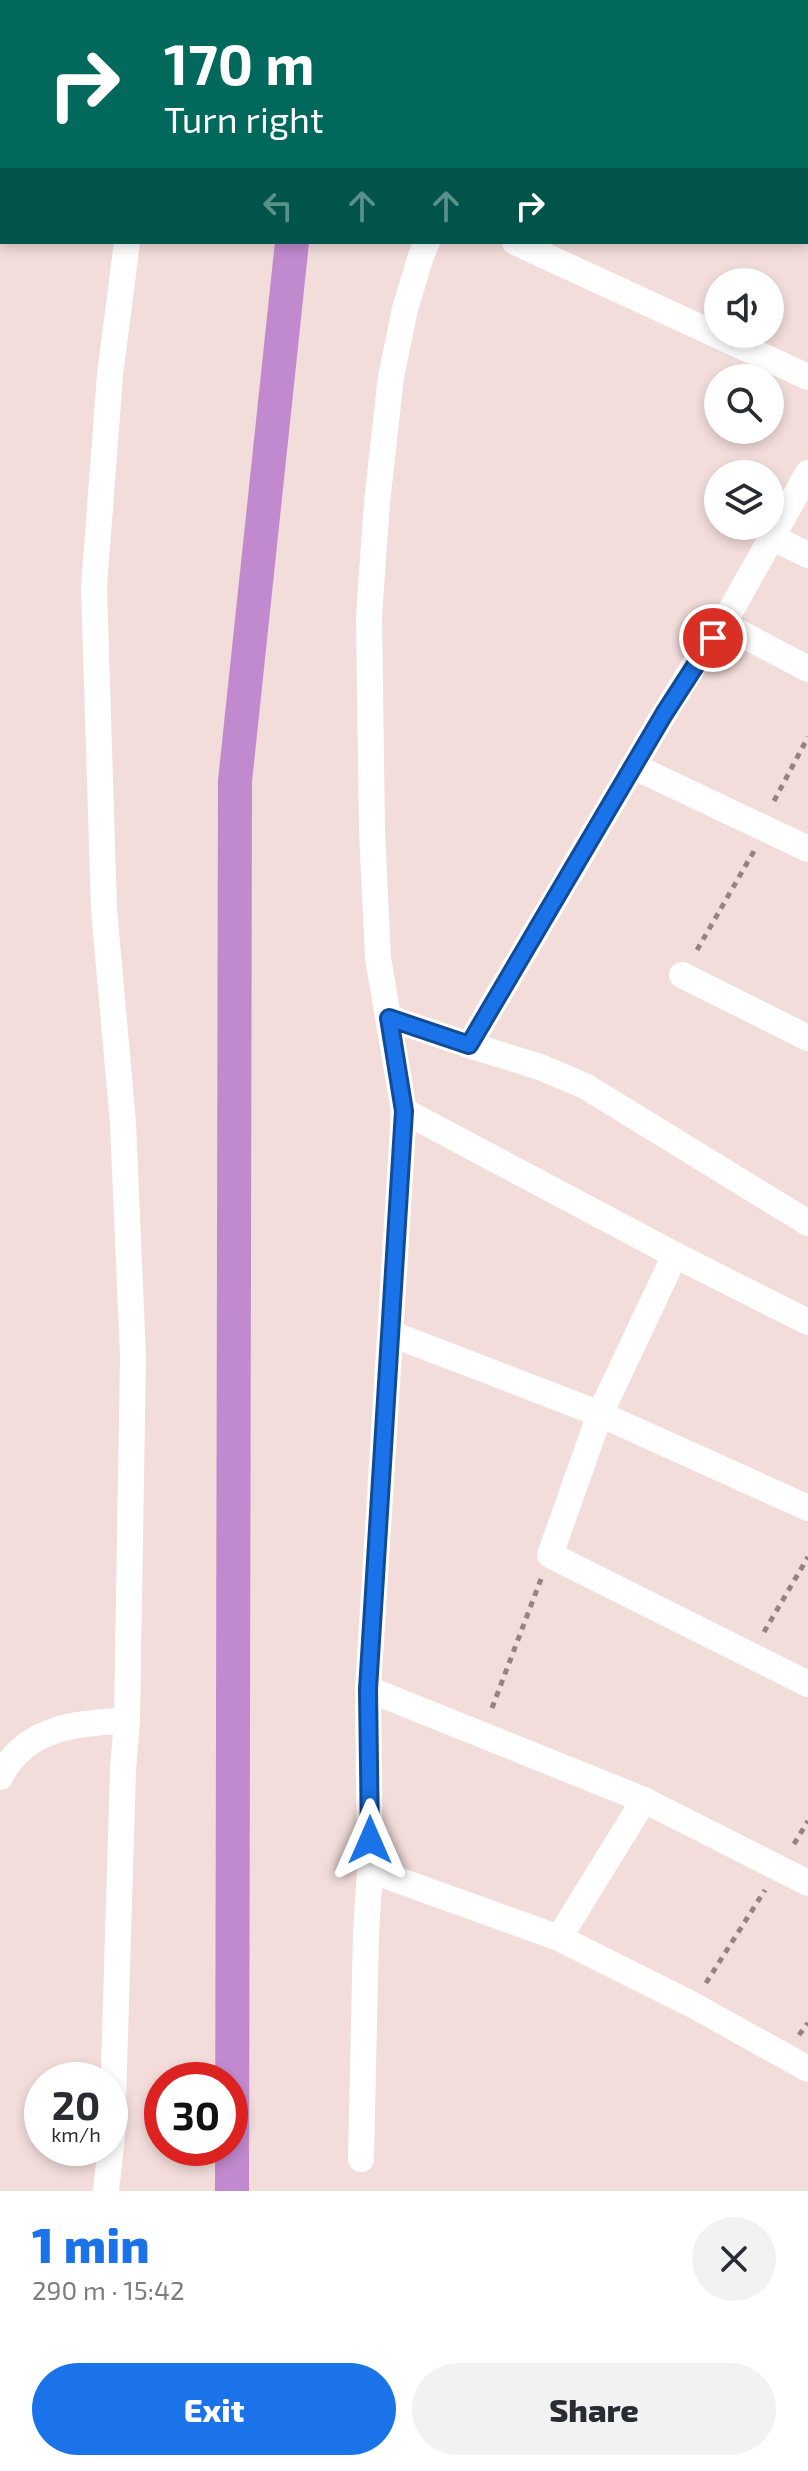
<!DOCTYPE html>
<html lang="en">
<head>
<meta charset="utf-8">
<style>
	body { margin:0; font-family:"Exo 2",sans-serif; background:#f2f2f3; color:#2b2b33; height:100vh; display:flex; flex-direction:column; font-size:30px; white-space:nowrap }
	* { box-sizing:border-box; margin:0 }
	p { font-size:26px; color:#7c7c81 }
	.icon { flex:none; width:44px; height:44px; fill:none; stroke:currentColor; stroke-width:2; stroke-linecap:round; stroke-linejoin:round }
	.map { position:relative; height:2191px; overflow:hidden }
	.panel { display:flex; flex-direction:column; background:#fff; flex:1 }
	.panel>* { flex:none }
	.hud { position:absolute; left:0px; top:0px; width:808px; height:244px; box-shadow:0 4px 12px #0003; background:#00695c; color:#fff; overflow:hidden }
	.tools { position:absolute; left:704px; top:268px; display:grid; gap:16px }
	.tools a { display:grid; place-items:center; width:80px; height:80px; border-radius:50%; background:#fff; box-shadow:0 4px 12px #0003; font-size:40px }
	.speed { position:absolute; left:24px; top:2062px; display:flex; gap:16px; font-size:40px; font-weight:700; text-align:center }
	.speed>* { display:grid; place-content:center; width:104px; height:104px; border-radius:50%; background:#fff; box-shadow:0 4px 12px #0003; line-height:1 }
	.speed small { font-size:20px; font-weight:400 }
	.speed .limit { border:12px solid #d22; background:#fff; color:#111 }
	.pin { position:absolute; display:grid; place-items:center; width:68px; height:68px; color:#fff; margin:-34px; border:4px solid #fff; border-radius:50%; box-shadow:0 2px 8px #0007 }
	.me { position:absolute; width:88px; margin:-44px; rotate:0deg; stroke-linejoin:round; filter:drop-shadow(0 0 6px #0008) }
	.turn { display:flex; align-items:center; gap:28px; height:168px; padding:0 32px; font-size:36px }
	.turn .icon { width:104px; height:104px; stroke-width:2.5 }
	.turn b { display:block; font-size:56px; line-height:68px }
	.lanes { display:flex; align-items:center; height:76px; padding:0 32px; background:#0003; justify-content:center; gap:40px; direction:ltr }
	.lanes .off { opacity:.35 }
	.round { display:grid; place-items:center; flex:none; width:84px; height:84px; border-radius:42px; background:#f2f2f3 }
	.overview { display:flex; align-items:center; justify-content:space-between; height:136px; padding:0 32px }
	h1 { font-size:48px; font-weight:800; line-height:60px; color:#1a73e8 }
	.action { display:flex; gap:16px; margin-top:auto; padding:16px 32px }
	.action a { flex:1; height:92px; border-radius:48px; background:#1a73e8; color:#fff; font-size:32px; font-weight:800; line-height:92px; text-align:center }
	.action a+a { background:#f2f2f3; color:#2b2b33 }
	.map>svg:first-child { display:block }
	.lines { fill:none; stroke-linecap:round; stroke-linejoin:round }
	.canal { stroke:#c18ace; stroke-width:34 }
	.path { stroke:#938483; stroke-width:5; stroke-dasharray:6 6; stroke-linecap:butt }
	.minor { stroke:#fff; stroke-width:26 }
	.route-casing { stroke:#114b97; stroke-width:20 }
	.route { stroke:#1a73e8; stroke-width:14 }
</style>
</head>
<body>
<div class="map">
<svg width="808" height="2191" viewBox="0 0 808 2191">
	<rect width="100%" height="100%" fill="#f2dddb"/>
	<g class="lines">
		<g class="canal">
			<path d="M321,2V0"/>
			<path d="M232,2191L235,781L292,242"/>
		</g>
		<g class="path">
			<path d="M774,801L808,737"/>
			<path d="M697,950L754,851"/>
			<path d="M764,1632L808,1557"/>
			<path d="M492,1708L541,1579"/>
			<path d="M794,1844L808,1821"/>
			<path d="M706,1983L765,1890"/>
			<path d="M799,2035L808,2023"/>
		</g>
		<g class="minor">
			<path d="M187,2V0"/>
			<path d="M452,2V0"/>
			<path d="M515,242L808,377"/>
			<path d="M771,537L808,555"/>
			<path d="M723,624L808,669"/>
			<path d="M635,767L808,849"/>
			<path d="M682,975L808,1038"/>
			<path d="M389,1018L469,1045L664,714L702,653L723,624L808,473"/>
			<path d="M469,1045L540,1067L585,1086L808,1223"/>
			<path d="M404,1111L675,1255L808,1322"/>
			<path d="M675,1255L600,1414L550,1555L808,1684"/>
			<path d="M392,1334L600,1414L808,1508"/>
			<path d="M368,1689L644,1800"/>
			<path d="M0,1777C26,1726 76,1724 127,1720"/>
			<path d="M370,1870L559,1938L693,2005L808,2069"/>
			<path d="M559,1938L644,1800L808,1883"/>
			<path d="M361,2159L366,1933L370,1870L368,1689L404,1111L378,958L372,831L369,616L377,502L391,377L405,309L421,256L427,242"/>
			<path d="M106,2191L112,2135L123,1769L127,1720L133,1356L123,1123L104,910L94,587L110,375L127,242"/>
		</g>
	</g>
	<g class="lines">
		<defs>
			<path id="route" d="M370,1840L368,1689L404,1111L389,1018L469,1045L664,714L713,638"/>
		</defs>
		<use href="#route" class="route-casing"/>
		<use href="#route" class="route"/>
	</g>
</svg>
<div class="tools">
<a><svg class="icon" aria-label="sound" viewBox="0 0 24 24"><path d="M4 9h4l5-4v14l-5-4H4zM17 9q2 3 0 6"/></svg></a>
<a><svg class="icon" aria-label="search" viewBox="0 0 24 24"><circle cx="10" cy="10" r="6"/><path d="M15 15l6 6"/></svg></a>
<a><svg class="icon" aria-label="layers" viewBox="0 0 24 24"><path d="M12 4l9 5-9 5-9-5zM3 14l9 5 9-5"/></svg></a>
</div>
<div class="speed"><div>20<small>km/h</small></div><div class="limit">30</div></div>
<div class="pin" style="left:713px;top:638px;background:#d93025"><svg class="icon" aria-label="arrive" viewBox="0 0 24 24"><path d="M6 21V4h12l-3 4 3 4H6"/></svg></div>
<svg class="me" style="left:370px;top:1840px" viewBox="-20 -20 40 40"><path d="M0-17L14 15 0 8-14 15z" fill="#1a73e8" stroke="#fff" stroke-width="4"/></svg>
<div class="hud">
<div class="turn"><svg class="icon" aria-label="right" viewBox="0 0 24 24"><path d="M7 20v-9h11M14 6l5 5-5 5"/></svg><div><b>170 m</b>Turn right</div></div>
<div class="lanes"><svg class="icon off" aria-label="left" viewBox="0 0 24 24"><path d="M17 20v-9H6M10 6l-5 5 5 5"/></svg><svg class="icon off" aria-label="ahead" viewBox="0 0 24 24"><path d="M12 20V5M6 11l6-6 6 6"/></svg><svg class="icon off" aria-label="ahead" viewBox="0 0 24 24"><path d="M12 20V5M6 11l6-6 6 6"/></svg><svg class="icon" aria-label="right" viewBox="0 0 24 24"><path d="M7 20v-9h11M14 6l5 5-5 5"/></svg></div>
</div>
</div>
<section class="panel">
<div class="overview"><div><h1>1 min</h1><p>290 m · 15:42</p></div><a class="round"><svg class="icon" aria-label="close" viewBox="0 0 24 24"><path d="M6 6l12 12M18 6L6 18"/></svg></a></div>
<div class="action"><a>Exit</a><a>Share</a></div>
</section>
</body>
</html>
